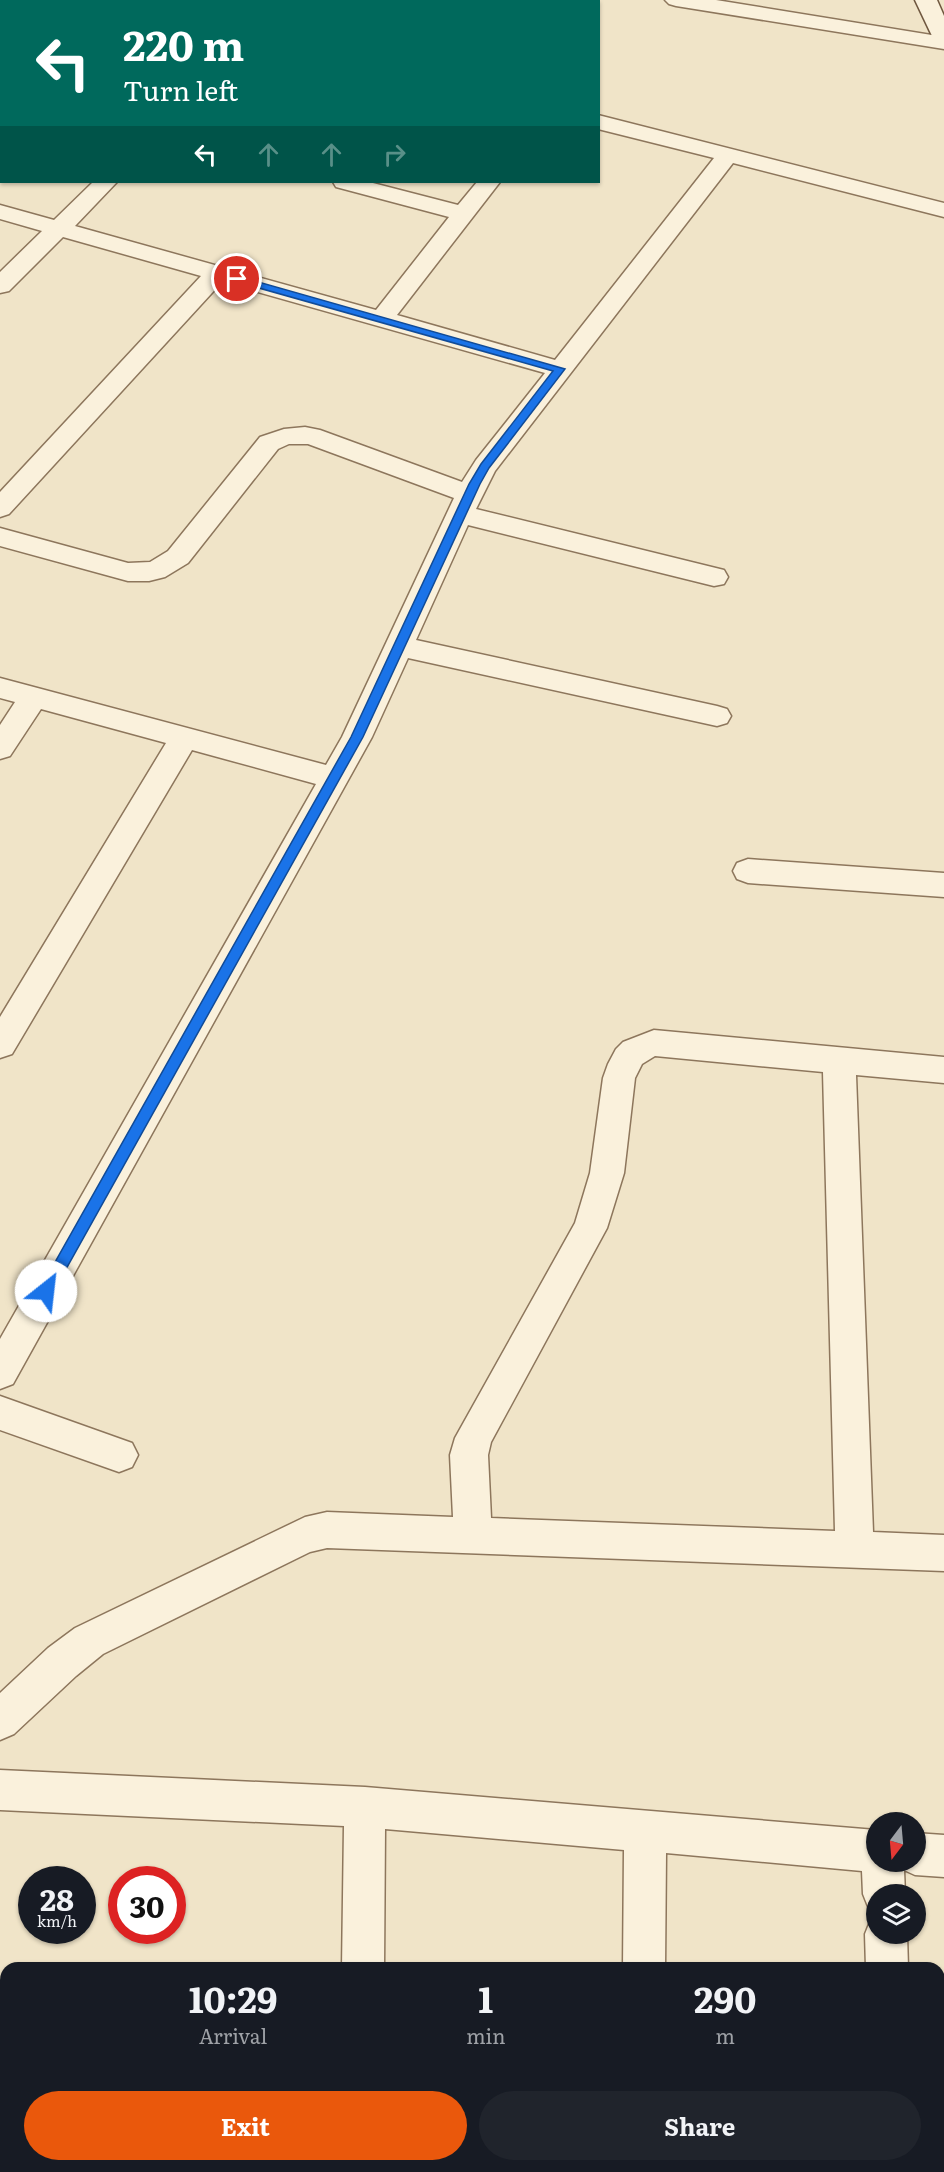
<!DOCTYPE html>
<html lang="en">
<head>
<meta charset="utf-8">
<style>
	body { margin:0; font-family:Literata,serif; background:#20242c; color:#f1f3f6; height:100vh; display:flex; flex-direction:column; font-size:22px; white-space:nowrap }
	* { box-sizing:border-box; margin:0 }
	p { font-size:20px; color:#9ea1a6 }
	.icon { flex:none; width:33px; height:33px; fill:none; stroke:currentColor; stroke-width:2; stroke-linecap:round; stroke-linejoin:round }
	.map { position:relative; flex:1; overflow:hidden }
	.details { position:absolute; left:0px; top:1962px; width:945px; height:210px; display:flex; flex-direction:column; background:#171b24; border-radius:18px 18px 0 0; box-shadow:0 2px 4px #0004 }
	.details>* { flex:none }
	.guide { position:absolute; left:0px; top:0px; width:600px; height:183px; box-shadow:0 2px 4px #0004; background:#00695c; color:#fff; overflow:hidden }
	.needle { width:39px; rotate:196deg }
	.controls { position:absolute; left:866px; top:1812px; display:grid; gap:12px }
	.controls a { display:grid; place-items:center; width:60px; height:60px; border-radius:50%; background:#171b24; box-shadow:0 2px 4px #0004; font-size:30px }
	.speed { position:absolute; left:18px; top:1866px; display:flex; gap:12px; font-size:30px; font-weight:700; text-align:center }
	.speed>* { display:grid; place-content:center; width:78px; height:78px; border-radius:50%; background:#171b24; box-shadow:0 2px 4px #0004; line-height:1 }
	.speed small { font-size:15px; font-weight:400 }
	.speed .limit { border:9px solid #d22; background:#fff; color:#111 }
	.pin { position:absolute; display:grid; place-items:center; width:51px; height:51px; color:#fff; margin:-26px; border:3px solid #fff; border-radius:50%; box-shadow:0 2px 6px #0007 }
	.me { position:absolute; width:66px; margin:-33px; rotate:29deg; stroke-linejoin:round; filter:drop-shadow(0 0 4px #0008) }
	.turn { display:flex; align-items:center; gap:21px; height:126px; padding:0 24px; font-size:27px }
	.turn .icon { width:78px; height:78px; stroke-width:2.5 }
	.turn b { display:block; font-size:42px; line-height:51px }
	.lanes { display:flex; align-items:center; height:57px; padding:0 24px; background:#0003; justify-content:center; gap:30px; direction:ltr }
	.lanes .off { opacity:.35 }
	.eta { display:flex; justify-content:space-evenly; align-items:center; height:102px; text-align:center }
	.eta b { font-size:36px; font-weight:700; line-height:42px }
	.cta { display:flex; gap:12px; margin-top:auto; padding:12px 24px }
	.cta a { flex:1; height:69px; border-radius:36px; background:#ea580c; color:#fff; font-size:24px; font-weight:700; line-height:69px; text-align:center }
	.cta a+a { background:#20242c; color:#f1f3f6 }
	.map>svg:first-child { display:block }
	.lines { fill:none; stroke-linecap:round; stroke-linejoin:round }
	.minor-casing { stroke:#8d765c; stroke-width:3 }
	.secondary-casing { stroke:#6f573f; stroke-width:3 }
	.minor { fill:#faf1dc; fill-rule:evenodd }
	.secondary { fill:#faf1dc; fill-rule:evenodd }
	.route { fill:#1a73e8; stroke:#114b97; stroke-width:1.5 }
</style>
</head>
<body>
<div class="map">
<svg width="944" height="2172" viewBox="0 0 944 2172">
	<rect width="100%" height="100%" fill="#f0e4c8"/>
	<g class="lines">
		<defs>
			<g id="minor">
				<path d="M106,0H128L105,2Z"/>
				<path d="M274,0H296L273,2Z"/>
				<path d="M665,0H716L944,37V49L676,6L669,4Z"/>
				<path d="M2,96V110L0,111V97Z"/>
				<path d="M598,115L944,203V217L733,163L495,471L476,509L724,570L728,577L724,584L714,586L468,525L416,640L717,706L727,709L731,716L727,723L717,726L408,658L372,737L13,1384L0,1389V1339L316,784L192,750L12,1054L0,1058V1017L166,743L41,709L10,756L0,759V725L15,702L0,698V678L326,765L342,737L454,498L308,444H289L278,449L188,563L165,577L149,581H128L0,546V528L128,563L150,562L168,551L260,437L284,429L305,427L320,430L462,482L476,460L545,373L222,282L9,514L0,517V492L201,276L63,237L9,291L0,293V272L42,231L0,219V205L54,220L93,182H117L75,226L376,310L449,217L336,187L333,182H369L458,205L477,182H500L397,315L555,360L714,158L598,129Z"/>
				<path d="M748,859L944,873V897L748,883L737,879L733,871L737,863Z"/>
				<path d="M654,1030L944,1057V1083L856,1075L873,1532L944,1535V1571L327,1548L310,1552L103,1654L76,1676L14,1734L0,1740V1693L48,1648L75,1628L305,1517L327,1512L453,1517L450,1455L455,1438L575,1223L590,1173L603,1078L608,1064L616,1049L623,1042ZM655,1056L823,1072L835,1531L491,1518L488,1455L491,1442L607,1228L624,1173L635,1078L642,1064Z"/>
				<path d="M0,1396L132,1443L138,1455L132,1467L119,1472L0,1430Z"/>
				<path d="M0,1770L365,1787L876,1830V1862H915V1833L944,1835V1877L915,1875L904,1870L905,1894H876V1912L869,1909L863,1894L862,1871L666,1853L665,1968H623L624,1850L385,1829L384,1968H342L344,1826L0,1810Z"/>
				<path d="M876,1917V1934H907L908,1968H866L865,1934L871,1919Z"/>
				<rect x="338" y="2166" width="44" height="6"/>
				<rect x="620" y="2166" width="44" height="6"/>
				<rect x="872" y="2166" width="44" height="6"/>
			</g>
			<path id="secondary" d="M915,0H937L944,16V44L936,43L933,38Z"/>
		</defs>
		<use href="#minor" class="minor-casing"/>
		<use href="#secondary" class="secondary-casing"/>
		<use href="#minor" class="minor"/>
		<use href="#secondary" class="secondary"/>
	</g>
	<path class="route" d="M237,276L565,369L489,468L480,484L363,737L51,1296L46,1298L41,1296L39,1291L41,1287L351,737L469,484L481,464L553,371L234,281L232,279Z"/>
</svg>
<div class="controls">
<a><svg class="needle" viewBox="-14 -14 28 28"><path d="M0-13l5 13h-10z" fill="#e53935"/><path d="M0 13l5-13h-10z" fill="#9ea1a6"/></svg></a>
<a><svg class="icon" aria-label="layers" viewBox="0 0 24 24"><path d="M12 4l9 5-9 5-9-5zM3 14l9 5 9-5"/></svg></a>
</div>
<div class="speed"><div>28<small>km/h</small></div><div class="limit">30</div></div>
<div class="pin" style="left:237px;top:279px;background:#d93025"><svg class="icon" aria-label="arrive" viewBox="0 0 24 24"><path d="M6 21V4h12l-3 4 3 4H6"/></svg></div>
<svg class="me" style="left:46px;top:1291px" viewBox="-20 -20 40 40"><circle r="19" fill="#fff"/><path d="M0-13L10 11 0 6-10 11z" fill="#1a73e8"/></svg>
<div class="guide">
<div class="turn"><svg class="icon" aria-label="left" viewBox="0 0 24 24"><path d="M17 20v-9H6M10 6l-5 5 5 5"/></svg><div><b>220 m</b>Turn left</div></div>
<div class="lanes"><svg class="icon" aria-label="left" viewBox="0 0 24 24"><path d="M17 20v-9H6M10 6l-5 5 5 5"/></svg><svg class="icon off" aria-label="ahead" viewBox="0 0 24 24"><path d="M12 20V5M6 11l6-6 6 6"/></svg><svg class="icon off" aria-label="ahead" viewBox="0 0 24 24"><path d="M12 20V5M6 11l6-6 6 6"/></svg><svg class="icon off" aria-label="right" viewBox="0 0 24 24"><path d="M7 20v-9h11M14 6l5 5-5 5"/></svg></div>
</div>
<section class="details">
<div class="eta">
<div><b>10:29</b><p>Arrival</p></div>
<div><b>1</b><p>min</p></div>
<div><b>290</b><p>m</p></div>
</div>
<div class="cta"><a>Exit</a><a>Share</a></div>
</section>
</div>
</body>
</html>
